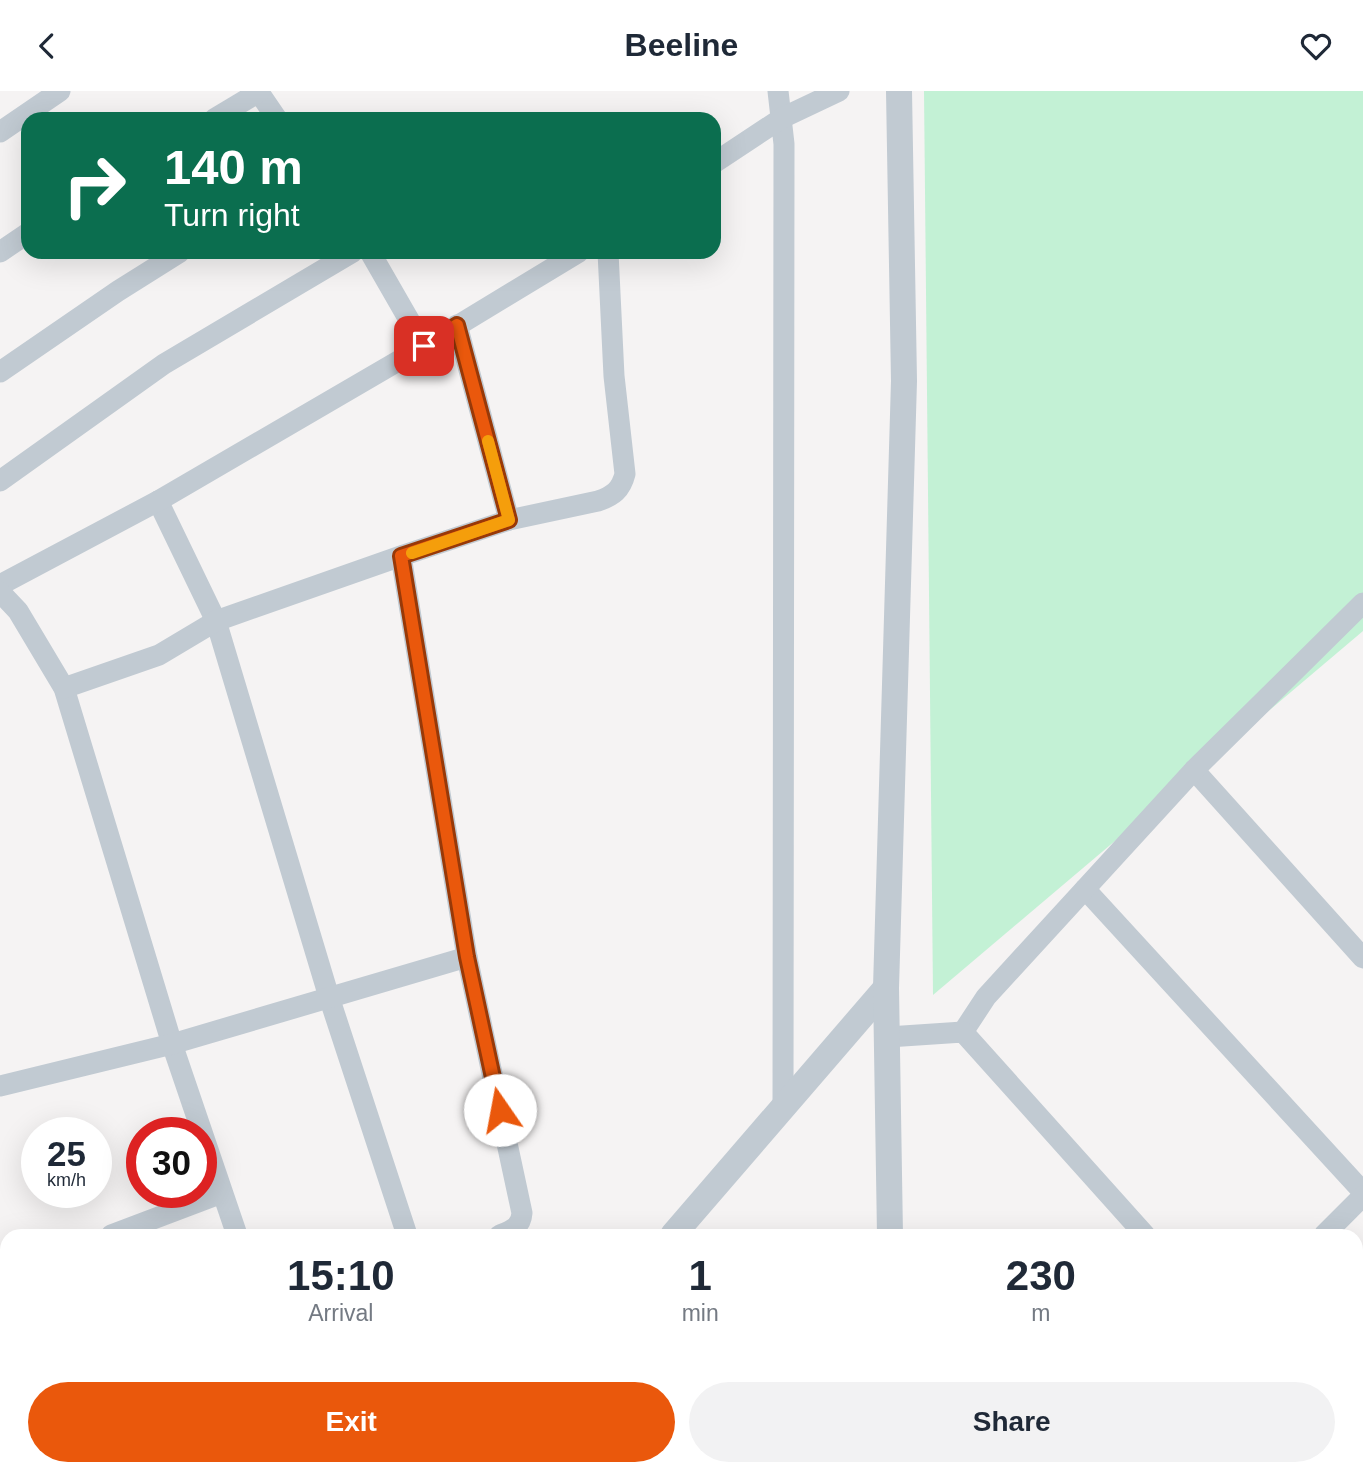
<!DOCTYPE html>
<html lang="en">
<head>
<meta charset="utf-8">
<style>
	body { margin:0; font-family:Helvetica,sans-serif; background:#f2f2f3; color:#1f2937; height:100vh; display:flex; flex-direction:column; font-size:26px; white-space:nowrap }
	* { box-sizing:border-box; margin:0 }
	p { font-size:23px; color:#747a83 }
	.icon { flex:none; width:38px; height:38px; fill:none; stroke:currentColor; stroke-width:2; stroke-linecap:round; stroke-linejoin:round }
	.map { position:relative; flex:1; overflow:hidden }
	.side { position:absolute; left:0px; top:1138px; width:1363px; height:247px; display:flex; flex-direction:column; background:#fff; border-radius:21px 21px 0 0; box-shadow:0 7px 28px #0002 }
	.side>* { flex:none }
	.guide { position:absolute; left:21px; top:21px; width:700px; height:147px; border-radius:21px; box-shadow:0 7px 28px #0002; background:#0b6e4f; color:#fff; overflow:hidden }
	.speed { position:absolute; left:21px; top:1026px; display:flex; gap:14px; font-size:35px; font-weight:700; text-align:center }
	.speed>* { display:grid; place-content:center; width:91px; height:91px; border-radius:50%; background:#fff; box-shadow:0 7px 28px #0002; line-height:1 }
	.speed small { font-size:18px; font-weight:400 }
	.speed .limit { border:10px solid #d22; background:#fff; color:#111 }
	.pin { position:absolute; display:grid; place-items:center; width:60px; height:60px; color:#fff; margin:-30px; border-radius:14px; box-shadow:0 4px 10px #0006 }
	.me { position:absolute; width:77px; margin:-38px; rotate:348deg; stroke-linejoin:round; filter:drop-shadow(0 0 5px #0008) }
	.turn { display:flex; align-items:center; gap:24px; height:147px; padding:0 28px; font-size:32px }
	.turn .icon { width:91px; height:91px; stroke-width:2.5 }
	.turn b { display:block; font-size:49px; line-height:60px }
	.eta { display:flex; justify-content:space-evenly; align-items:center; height:119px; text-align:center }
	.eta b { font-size:42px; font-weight:600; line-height:49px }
	.primary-button { display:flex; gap:14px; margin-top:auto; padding:14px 28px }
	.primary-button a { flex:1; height:80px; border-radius:42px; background:#ea580c; color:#fff; font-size:28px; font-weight:600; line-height:80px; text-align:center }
	.primary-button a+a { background:#f2f2f3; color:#1f2937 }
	header { display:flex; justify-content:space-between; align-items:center; height:91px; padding:0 28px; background:#fff; font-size:32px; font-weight:600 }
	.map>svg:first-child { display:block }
	.green { fill:#c3f1d5 }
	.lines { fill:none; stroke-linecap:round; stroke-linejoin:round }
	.service { stroke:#c1cad2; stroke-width:10 }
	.minor { stroke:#c1cad2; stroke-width:21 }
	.tertiary { stroke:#c1cad2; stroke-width:26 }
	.route-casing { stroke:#983908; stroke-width:18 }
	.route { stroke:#ea580c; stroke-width:12 }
	.slow { stroke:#f59e0b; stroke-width:12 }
</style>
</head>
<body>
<header><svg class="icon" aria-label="back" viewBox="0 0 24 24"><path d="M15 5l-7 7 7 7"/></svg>Beeline<svg class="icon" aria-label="heart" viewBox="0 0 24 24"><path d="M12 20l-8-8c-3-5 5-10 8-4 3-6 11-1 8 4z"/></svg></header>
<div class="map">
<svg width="1363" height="1383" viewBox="0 0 1363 1383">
	<rect width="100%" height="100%" fill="#f5f3f3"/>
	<path class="green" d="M924,0H1363V540L933,904Z"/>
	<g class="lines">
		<path class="service" d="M335,1377L336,1383"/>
		<g class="minor">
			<path d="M258,0L277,28"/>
			<path d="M778,0L784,53L783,1016"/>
			<path d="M214,28L259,1"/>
			<path d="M0,41L60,0"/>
			<path d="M714,72L782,27L839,0"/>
			<path d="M0,161L28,142"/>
			<path d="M370,161L424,255"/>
			<path d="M457,234L509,429"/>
			<path d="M0,281L118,200L180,161"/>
			<path d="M0,390L164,273L353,161"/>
			<path d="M158,410L216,530L329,906L407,1144"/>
			<path d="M401,465L467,866L522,1122C521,1136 512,1139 500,1144"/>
			<path d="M0,494L158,410L424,255L579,161"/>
			<path d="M0,501L18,520L64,597L172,953L237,1144"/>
			<path d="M64,597L159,564L216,530L401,465L509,429L598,410C613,405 621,399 625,383L614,285L608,161"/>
			<path d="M1194,679L1363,867"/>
			<path d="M1085,798L1363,1101"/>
			<path d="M963,941L986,906L1194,679L1363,512"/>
			<path d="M888,946L963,941L1145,1144"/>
			<path d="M0,995L172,953L467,866"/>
			<path d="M111,1144L222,1102"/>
			<path d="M1324,1144L1363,1105"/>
			<path d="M0,1187L7,1184"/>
			<path d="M0,1322L7,1320"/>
			<path d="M1356,1383L1363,1376"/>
		</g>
		<g class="tertiary">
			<path d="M673,1144L886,897"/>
			<path d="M890,1144L886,897L904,290L899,0"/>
			<path d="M893,1377V1383"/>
			<path d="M301,1383L318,1377"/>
		</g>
	</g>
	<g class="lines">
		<defs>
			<path id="route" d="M424,255L457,234L509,429L401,465L467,866L500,1019"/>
		</defs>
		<use href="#route" class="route-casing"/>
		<use href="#route" class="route"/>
		<path class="slow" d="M412,462L509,429L488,350"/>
	</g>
</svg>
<div class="speed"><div>25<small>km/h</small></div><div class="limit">30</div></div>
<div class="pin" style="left:424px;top:255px;background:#d93025"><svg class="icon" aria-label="arrive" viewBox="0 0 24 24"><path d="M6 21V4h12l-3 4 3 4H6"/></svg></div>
<svg class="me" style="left:500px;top:1019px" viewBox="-20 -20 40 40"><circle r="19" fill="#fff"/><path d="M0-13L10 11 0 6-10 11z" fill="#ea580c"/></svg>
<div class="guide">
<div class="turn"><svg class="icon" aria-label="right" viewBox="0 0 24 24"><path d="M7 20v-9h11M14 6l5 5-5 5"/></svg><div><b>140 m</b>Turn right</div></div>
</div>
<section class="side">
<div class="eta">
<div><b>15:10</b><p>Arrival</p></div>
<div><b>1</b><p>min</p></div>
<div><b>230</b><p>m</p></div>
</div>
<div class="primary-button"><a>Exit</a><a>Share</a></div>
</section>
</div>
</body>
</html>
